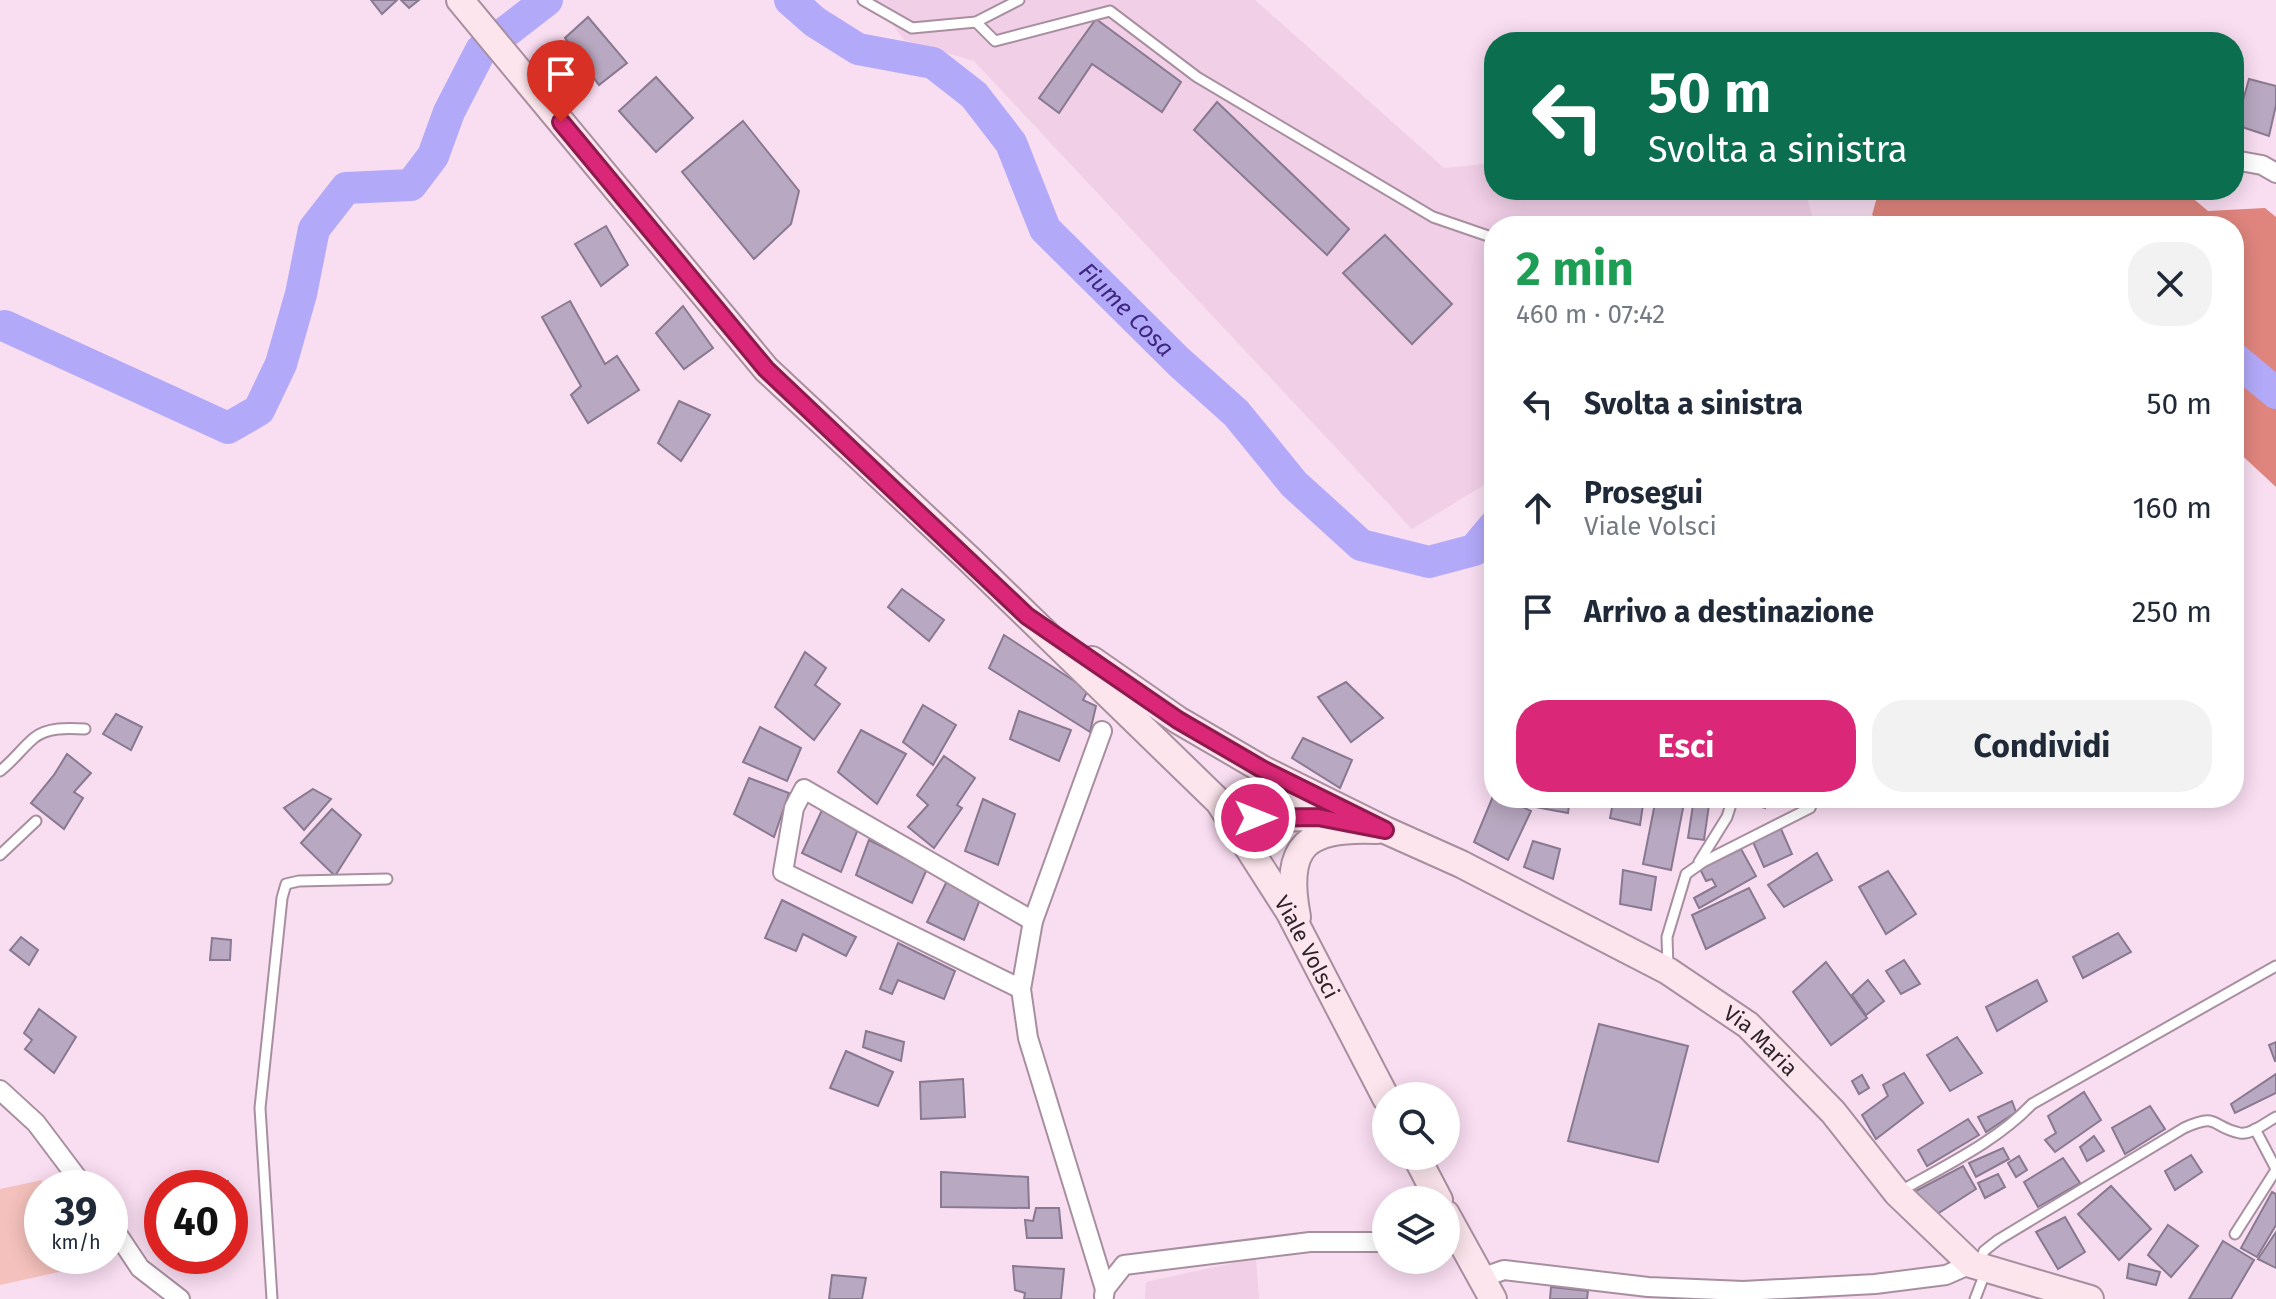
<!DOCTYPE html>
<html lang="it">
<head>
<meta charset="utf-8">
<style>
	body { margin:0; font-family:"Fira Sans",sans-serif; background:#f2f2f3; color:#1f2937; height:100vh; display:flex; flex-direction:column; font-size:30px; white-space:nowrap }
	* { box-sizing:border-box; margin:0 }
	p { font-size:26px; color:#747a83 }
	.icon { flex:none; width:44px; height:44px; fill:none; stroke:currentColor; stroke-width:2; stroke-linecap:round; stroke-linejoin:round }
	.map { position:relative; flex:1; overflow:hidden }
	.sheet { position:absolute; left:1484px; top:216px; width:760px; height:592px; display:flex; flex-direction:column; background:#fff; border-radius:32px; box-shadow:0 4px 20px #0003 }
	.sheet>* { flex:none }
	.guide { position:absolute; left:1484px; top:32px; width:760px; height:168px; border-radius:32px; box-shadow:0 4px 20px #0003; background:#0b6e4f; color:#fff; overflow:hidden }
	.buttons { position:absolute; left:1372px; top:1082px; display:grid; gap:16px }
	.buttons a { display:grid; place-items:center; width:88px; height:88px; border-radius:50%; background:#fff; box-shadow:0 4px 20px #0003; font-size:40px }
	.speed { position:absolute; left:24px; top:1170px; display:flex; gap:16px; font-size:40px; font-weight:700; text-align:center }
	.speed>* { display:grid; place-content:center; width:104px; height:104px; border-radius:50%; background:#fff; box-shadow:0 4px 20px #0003; line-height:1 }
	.speed small { font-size:20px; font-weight:400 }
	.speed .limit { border:12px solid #d22; background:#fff; color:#111 }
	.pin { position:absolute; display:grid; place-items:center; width:68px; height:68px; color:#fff; margin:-82px -34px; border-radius:50% 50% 50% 0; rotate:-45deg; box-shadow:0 0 8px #0007 }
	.pin .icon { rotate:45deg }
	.me { position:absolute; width:88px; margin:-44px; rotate:90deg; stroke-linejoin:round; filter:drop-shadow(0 0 6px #0008) }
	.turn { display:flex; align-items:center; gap:28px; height:168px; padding:0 32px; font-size:36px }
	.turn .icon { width:104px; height:104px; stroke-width:2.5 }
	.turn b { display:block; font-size:56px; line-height:68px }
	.round { display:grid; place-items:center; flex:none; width:84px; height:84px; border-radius:32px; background:#f2f2f3 }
	.head { display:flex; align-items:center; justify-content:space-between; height:136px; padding:0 32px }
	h1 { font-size:48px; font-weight:700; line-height:60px; color:#1e9e55 }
	.primary-button { display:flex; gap:16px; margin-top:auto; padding:16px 32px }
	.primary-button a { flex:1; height:92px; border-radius:32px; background:#db2777; color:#fff; font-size:32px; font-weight:700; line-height:92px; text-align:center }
	.primary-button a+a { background:#f2f2f3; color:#1f2937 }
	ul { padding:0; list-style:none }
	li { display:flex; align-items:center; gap:24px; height:104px; padding:0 32px }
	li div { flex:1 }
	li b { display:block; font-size:30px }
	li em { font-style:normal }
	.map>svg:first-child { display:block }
	.built { fill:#f1cfe7 }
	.green { fill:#f5c1bc }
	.forest { fill:#e0857e }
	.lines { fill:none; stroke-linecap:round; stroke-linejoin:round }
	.river { stroke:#b3a9f9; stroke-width:32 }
	.building { fill:#b8a8c1; stroke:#887991; stroke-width:2 }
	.lane-casing { stroke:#a88fa0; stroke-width:13 }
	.street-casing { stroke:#a88fa0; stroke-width:22 }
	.secondary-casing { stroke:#a88fa0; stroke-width:30 }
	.lane { stroke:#fff; stroke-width:9 }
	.street { stroke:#fff; stroke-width:18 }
	.secondary { stroke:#fce5ec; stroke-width:26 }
	.route-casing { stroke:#8e194d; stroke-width:20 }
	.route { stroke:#db2777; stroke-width:14 }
	.labels { text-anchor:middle; stroke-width:6; stroke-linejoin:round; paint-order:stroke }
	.street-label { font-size:22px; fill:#2d232a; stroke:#fff }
	.water-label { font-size:24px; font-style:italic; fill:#3e2680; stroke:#fff }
</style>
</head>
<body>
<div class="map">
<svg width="2276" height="1299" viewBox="0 0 2276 1299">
	<rect width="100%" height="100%" fill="#f9ddf1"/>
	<g class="built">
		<path d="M875,0H1255L1444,168L1494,163V190H1805L1815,226H1494V479L1412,529L974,61L904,40Z"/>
		<path d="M1256,1258L1259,1299H1145L1146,1282Z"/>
	</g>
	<path class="green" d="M42,1180V1256H59L63,1271L0,1285V1189Z"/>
	<path class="forest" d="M1879,190H2183L2208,211L2265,208L2276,217V487L2234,448V226H1892L1872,215Z"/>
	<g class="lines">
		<g class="river">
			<path id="s1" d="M790,0L815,22L858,49L933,63L974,95L1011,143L1045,229L1179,362L1236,413L1294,484L1361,545L1429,562L1474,550L1494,526"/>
			<path d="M507,31L547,0"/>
			<path d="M5,326L228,428L259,410L281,364L301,294L314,229L346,188L411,185L433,156L449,112L481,50"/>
			<path d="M2234,358L2276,393"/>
		</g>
	</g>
	<g class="building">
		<path d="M371,0H397L382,14Z"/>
		<path d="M401,0H419L409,8Z"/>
		<path d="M588,17L627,63L599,85L565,38Z"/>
		<path d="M1096,19L1181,82L1162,112L1092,64L1059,113L1039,98Z"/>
		<path d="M656,77L693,118L656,152L619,111Z"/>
		<path d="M2249,79L2276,86V105L2269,136L2236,125Z"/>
		<path d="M1217,102L1349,229L1327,255L1194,130Z"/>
		<path d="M743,121L799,191L791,224L754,259L682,172Z"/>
		<path d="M1717,190H1788L1718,197Z"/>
		<path d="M606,226L628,265L601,286L575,244Z"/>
		<path d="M1385,235L1452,304L1412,344L1343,273Z"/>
		<path d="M570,301L605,364L617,356L639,390L588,423L571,395L581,386L542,317Z"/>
		<path d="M683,306L713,348L684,369L656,333Z"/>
		<path d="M679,401L710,415L681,461L658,443Z"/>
		<path d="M902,589L944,620L929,641L888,607Z"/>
		<path d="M1004,635L1088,690L1083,700L1096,706L1090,732L989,668Z"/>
		<path d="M805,652L826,668L815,685L840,704L814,740L775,707Z"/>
		<path d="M1346,682L1383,718L1351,742L1318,697Z"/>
		<path d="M923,705L956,725L933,765L903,742Z"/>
		<path d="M1019,711L1071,730L1059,761L1010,739Z"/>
		<path d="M116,714L142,727L131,750L103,734Z"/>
		<path d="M760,727L801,748L787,781L743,762Z"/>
		<path d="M861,730L906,754L877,804L838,772Z"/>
		<path d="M1303,738L1352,760L1340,788L1292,758Z"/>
		<path d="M67,754L91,773L74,792L83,798L64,829L31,803L54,775Z"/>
		<path d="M944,756L975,778L957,805L962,808L934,848L908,827L928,805L917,795Z"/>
		<path d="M749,778L789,793L774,837L734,814Z"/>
		<path d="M313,789L331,799L304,830L284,808Z"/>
		<path d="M1494,794V798H1503L1531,811L1508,860L1474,842Z"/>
		<path d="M1536,798H1570L1568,813L1535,807Z"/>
		<path d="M1614,798H1644L1640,825L1610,818Z"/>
		<path d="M1656,798H1685L1671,870L1643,864Z"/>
		<path d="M1694,798H1710L1704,840L1688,838Z"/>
		<path d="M1742,798H1767L1765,808L1742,801Z"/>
		<path d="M983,799L1015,814L998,865L965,851Z"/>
		<path d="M823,808L858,829L841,872L802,853Z"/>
		<path d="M332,809L361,835L335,876L301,843Z"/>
		<path d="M1781,829L1792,854L1764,867L1753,842Z"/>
		<path d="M869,840L927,869L912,903L856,875Z"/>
		<path d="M1533,841L1560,849L1553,879L1524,867Z"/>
		<path d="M1741,849L1756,876L1699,908L1694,898L1716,886L1712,879L1706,881L1700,869Z"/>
		<path d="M1817,853L1832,880L1784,907L1768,885Z"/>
		<path d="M1623,870L1656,877L1651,910L1620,904Z"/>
		<path d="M1888,871L1916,914L1886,934L1859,887Z"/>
		<path d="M948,879L981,897L964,940L927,922Z"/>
		<path d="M1749,888L1765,918L1706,949L1692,915Z"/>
		<path d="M782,900L856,937L846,956L803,934L796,951L765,938Z"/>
		<path d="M2118,933L2131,952L2083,978L2073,957Z"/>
		<path d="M21,937L38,950L29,965L10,950Z"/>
		<path d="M212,938L231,940L230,960H210Z"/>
		<path d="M898,943L955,971L944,999L898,980L892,994L880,989Z"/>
		<path d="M1904,960L1920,984L1901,994L1886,971Z"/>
		<path d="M1826,962L1867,1018L1831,1045L1793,992Z"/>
		<path d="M1868,980L1884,1001L1866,1015L1852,995Z"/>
		<path d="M2037,980L2047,1001L1997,1031L1986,1007Z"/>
		<path d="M39,1009L76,1037L54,1073L25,1049L32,1040L24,1033Z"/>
		<path d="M1599,1024L1688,1046L1658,1162L1568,1141Z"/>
		<path d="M866,1031L904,1042L901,1061L863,1047Z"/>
		<path d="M1957,1037L1982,1073L1950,1091L1927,1055Z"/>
		<path d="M2276,1042V1061H2275L2269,1045Z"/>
		<path d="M846,1051L893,1072L878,1106L830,1088Z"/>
		<path d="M1904,1073L1923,1103L1876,1139L1862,1115L1888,1096L1883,1085Z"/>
		<path d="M2276,1074V1093L2235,1113L2231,1104Z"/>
		<path d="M1862,1075L1869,1088L1859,1094L1852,1081Z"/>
		<path d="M963,1079L965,1117L921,1119L920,1082Z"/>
		<path d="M2084,1092L2101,1120L2055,1152L2045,1140L2056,1133L2048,1116Z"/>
		<path d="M2012,1101L2016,1112L1986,1132L1978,1117Z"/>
		<path d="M2150,1106L2165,1129L2125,1154L2112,1128Z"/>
		<path d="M1968,1119L1979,1135L1927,1166L1918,1150Z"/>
		<path d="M2094,1136L2104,1151L2087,1161L2080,1147Z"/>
		<path d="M2003,1148L2009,1159L1976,1177L1969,1163Z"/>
		<path d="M2191,1155L2202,1172L2175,1190L2165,1171Z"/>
		<path d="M2019,1156L2027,1170L2016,1177L2008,1163Z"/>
		<path d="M2063,1158L2080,1183L2038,1207L2024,1182Z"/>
		<path d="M1963,1166L1976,1189L1931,1218L1910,1194Z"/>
		<path d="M941,1172L1028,1177L1029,1208L941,1207Z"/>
		<path d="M1998,1174L2005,1187L1985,1198L1978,1183Z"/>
		<path d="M228,1181V1188H192L191,1183Z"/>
		<path d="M2111,1186L2151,1229L2119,1260L2078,1214Z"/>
		<path d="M2272,1192L2276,1194V1225L2257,1257L2241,1248Z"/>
		<path d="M1036,1208H1059L1062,1238H1027L1025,1220L1033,1221Z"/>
		<path d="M2065,1217L2085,1252L2058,1269L2036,1232Z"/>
		<path d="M2168,1225L2198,1246L2171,1277L2148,1255Z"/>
		<path d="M2276,1232V1268L2258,1259Z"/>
		<path d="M2223,1241L2254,1260L2231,1299H2189Z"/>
		<path d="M2129,1264L2160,1272L2156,1285L2127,1278Z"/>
		<path d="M1013,1266L1064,1269L1061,1299H1024L1025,1293L1015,1290Z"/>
		<path d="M832,1275L866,1278L862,1299H829Z"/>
		<path d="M1551,1287L1588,1291L1587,1299H1550Z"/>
	</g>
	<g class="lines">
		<defs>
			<g id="lane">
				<path d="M863,0L912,28L976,22L1019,0"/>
				<path d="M976,22L995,41L1110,11L1197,77L1433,217L1494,238"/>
				<path d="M0,771C14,760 22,748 34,738C47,727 69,728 85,729"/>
				<path d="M0,855L36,821"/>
				<path d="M1699,862L1727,817L1733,798"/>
				<path d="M1668,968L1667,937L1686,874L1703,862L1810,808L1814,798"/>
				<path d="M2255,1129L2276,1169"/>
				<path d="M1899,1192C1944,1166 1996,1142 2032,1104L2276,966"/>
				<path d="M2235,1234L2276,1170"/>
				<path d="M1980,1263L1984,1251L1998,1240L2184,1128C2220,1112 2210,1127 2240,1133C2252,1135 2266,1122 2276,1117"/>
				<path d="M272,1299L260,1108L282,898L286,884L299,881L387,879"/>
				<path d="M1975,1299L1985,1273"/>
			</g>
			<g id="street">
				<path d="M2234,160L2262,165L2276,173"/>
				<path d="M1102,731L1033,921L1021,989L1028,1038L1105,1289"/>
				<path d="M1021,989L783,872L794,808L804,789L1033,921"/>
				<path d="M0,1090L36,1123L85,1188"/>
				<path d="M110,1223L140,1268L180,1299"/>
				<path d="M1481,1278L1504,1270L1648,1287L1743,1291L1875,1284L1946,1275L1971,1264"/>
				<path d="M1104,1296L1105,1289L1124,1265L1310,1242H1386"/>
			</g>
			<g id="secondary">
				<path id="s2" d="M460,0L766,369L970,560L1219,802L1290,913L1386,1098"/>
				<path id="s3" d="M1092,660L1178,720L1262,769L1385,830L1461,864L1668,971L1748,1025L1833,1112L1897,1193L1971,1264L2090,1299"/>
				<path d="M1230,819L1318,817L1350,822"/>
				<path d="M1230,819C1255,798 1270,787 1304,796"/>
				<path d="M1297,917C1283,844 1307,827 1377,830"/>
				<path d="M1416,1156L1439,1200"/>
				<path d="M1446,1214L1493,1299"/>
			</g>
		</defs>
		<use href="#lane" class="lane-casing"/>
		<use href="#street" class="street-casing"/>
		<use href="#secondary" class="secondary-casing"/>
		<use href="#lane" class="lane"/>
		<use href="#street" class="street"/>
		<use href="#secondary" class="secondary"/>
	</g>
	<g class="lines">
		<defs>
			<path id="route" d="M561,122L766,369L1027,616L1178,720L1262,769L1385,830L1318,817L1255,818"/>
		</defs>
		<use href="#route" class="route-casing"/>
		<use href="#route" class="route"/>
	</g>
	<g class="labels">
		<g class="street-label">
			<text dy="8" stroke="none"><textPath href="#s2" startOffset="1276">Viale Volsci</textPath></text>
			<text dy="8" stroke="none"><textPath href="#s3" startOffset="772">Via Maria</textPath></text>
		</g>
		<g class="water-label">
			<text dy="8" stroke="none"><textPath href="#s1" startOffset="480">Fiume Cosa</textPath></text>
		</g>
	</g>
</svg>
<div class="buttons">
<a><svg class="icon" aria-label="search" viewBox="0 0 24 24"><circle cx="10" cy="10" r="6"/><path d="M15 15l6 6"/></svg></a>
<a><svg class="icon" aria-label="layers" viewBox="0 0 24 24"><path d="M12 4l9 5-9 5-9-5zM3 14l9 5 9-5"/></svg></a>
</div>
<div class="speed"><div>39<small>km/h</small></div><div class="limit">40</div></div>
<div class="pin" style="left:561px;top:122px;background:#d93025"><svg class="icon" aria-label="arrive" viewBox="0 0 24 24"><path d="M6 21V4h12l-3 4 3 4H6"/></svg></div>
<svg class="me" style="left:1255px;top:818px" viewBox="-20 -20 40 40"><circle r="17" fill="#db2777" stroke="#fff" stroke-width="3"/><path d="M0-11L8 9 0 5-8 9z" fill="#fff"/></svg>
<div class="guide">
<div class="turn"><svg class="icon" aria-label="left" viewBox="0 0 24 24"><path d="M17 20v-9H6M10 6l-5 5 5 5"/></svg><div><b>50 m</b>Svolta a sinistra</div></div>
</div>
<section class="sheet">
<div class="head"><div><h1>2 min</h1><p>460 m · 07:42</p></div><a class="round"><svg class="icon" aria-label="close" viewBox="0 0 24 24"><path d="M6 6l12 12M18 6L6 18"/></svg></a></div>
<ul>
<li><svg class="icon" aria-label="left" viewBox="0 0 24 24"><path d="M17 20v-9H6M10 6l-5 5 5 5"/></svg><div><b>Svolta a sinistra</b></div><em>50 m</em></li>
<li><svg class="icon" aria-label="ahead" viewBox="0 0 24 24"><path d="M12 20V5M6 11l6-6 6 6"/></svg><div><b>Prosegui</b><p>Viale Volsci</p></div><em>160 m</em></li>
<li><svg class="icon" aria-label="arrive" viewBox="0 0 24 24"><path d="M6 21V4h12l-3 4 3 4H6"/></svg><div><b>Arrivo a destinazione</b></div><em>250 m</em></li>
</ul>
<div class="primary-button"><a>Esci</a><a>Condividi</a></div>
</section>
</div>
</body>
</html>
